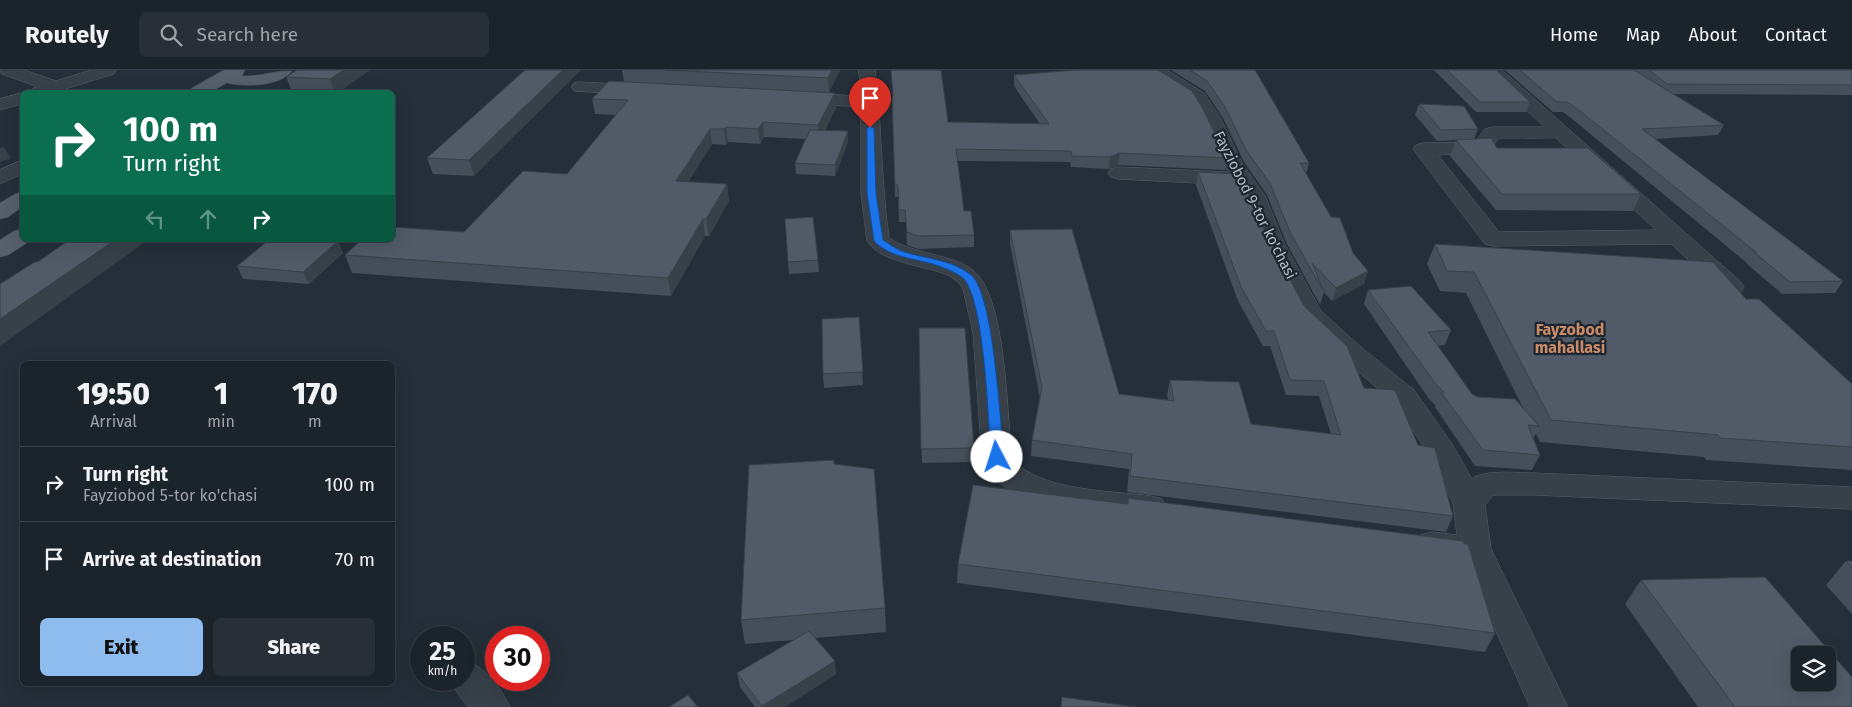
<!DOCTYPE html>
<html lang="en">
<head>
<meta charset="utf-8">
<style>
	body { margin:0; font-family:"Fira Sans",sans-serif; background:#282f37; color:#f1f3f6; height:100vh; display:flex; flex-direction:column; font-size:19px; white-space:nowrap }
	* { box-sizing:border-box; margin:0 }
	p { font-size:16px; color:#a0a4a9 }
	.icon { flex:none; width:28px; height:28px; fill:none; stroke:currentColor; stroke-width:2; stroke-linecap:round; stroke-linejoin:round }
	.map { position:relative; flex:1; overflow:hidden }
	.sheet { position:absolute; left:20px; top:291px; width:375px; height:325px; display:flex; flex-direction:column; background:#1b232b; border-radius:8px; box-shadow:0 5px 20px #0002,0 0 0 1px #394047 }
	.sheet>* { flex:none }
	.hud { position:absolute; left:20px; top:20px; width:375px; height:152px; border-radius:8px; box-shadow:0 5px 20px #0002,0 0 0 1px #394047; background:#0b6e4f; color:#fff; overflow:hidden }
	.tools { position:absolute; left:1791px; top:576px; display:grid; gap:10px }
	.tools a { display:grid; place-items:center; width:45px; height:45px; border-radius:8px; background:#1b232b; box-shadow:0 5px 20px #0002,0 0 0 1px #394047; font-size:25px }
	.speed { position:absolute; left:410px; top:556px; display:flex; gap:10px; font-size:25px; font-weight:700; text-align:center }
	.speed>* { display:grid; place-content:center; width:65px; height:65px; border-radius:50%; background:#1b232b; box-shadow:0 5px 20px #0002,0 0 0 1px #394047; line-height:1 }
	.speed small { font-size:12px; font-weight:400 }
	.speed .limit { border:8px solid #d22; background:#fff; color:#111 }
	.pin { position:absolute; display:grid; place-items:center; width:42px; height:42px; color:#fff; margin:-51px -21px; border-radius:50% 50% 50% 0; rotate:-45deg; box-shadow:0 0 5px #0007 }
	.pin .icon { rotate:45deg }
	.me { position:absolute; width:55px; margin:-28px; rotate:355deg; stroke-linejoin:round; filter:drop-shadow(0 0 4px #0008) }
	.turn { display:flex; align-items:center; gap:18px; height:105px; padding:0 20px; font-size:22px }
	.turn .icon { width:65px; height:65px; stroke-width:2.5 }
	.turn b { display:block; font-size:35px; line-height:42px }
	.lanes { display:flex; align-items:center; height:48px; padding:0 20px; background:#0003; justify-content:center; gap:25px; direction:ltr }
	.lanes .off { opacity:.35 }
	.eta { display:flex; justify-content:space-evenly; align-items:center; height:85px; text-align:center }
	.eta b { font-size:30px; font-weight:800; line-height:35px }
	.button { display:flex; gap:10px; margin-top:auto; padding:10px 20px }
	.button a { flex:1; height:58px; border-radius:8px; background:#8fbcee; color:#111; font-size:20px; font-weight:800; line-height:58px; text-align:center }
	.button a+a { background:#282f37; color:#f1f3f6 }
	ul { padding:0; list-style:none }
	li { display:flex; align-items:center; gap:15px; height:75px; padding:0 20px; border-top:1px solid #394047 }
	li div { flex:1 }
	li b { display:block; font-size:19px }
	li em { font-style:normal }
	header { display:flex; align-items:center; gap:30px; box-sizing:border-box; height:70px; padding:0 25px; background:#1b232b; border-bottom:1px solid #394047 }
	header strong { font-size:24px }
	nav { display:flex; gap:28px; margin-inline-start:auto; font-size:18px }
	.search { width:350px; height:45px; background:#282f37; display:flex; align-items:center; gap:12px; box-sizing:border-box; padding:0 18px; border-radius:8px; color:#a0a4a9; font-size:19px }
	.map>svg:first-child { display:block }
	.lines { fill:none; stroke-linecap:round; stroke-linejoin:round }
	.minor-casing { stroke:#565f67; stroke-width:1 }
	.major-casing { stroke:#414a52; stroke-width:1 }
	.minor { fill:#38414a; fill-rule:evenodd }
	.major { fill:#56606a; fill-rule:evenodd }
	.wall { fill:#454e59 }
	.shaded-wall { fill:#384048 }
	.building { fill:#505b67; stroke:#384048; fill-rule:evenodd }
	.route { fill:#1a73e8; stroke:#114b97 }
	.labels { text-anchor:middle; stroke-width:4.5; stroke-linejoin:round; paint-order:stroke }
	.street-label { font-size:15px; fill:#b3bcc5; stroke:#1d262e }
	.neighbourhood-label { font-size:16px; font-weight:bold; fill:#ca8b69; stroke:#1d262e }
</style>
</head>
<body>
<header>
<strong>Routely</strong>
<div class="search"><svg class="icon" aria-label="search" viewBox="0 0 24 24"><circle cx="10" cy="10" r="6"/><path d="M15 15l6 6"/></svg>Search here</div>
<nav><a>Home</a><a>Map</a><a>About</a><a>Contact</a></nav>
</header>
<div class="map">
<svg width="1852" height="637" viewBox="0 0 1852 637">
	<rect width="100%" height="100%" fill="#242f39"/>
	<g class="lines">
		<defs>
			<g id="minor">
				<path d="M0,0H24L56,11L91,0H116L114,4L55,22H30L33,18L38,17L2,4Z"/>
				<path d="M859,0H875C882,56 881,112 889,168C915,185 954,184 974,201C1002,224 1006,317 1009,352C1010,364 1008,380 1014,390C1039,421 1114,421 1151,426L1162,429L1167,437L1162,445L1151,448C1109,443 1028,439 996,410C990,404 986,394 982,387L973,263L963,219L958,212L950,206C926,195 882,194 867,171L861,123V37L799,33L793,32L790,28L793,24L799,23L861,26Z"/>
				<path d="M1147,0H1167L1204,23L1221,49L1242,93L1265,126L1285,175L1321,241L1361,277L1414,320L1452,374L1472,409C1482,399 1520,403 1535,403L1852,417V439L1535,425H1493L1485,435L1491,479L1568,637H1530L1464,490L1432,486L1420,483L1416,474L1420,465L1432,462L1457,465L1453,433L1428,383L1394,332L1343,289L1302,250L1263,175L1243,126L1236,115L1118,109L1111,107L1108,103L1111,99L1118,97L1228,102L1203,49L1191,31L1149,4Z"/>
				<path d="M1484,0H1502L1741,212L1744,217L1741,222L1732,224L1723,222L1671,174L1493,176L1485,174L1413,79L1416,75L1423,73L1475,72L1485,59L1492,57H1544ZM1556,68L1656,160L1499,162L1438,85L1488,82L1498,69Z"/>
				<path d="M580,12L639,15L645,16L648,20L645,24L639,25L574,21L571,17L574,13Z"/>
				<path d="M22,23V34L0,40V29Z"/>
				<path d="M22,90V104L0,114V100Z"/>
				<path d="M464,589C484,596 501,618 510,637H468L448,610H464Z"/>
			</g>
			<g id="major">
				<path d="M224,0H245L242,6C259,7 275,0 292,1C280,17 243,17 227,13L210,22H189L192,18Z"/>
				<path d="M22,122V137L8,147L0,149V133L15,124Z"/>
				<path d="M22,159V170L30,171L8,185L0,187V170L14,161Z"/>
			</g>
		</defs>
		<use href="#minor" class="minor-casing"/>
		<use href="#major" class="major-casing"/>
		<use href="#minor" class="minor"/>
		<use href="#major" class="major"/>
	</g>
	<g class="wall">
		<path d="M370,0L338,22H313L292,21L286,7Z"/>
		<path d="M525,0L474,106L433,104L427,88Z"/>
		<path d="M622,0H840L829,22L836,38L825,60L848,61V72L835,106L796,104L795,93L805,69L764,67L760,74L728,72L726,75L712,74L688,112L727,114L729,131L709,166H705L671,226L352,203L345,185L464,162L567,104L616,45L595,44L592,29L624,12Z"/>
		<path d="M891,0H941L948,52L1040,54L1014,16V5L1227,88L1225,100L1118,95L1109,99L1071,97L1070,92L957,91L964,141L974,165V177L918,179L907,175L906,152H899L898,127H895L892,27H893Z"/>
		<path d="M1171,0H1255L1309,93L1306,104L1353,183L1368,201L1364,214L1332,231L1324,222L1320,235L1287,174L1267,125L1244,92L1223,48L1205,21Z"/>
		<path d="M1434,0H1496L1530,32L1526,42H1476Z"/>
		<path d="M1505,0H1852V25L1674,24L1724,55L1718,65L1655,69L1843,211L1835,223L1782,224L1747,194V193L1571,48L1563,42H1553Z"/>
		<path d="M1419,34L1478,59L1474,69L1497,78L1641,124L1633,141L1496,140L1450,86L1456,70L1437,71L1415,45Z"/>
		<path d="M1198,102L1265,162L1304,236L1364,318L1418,375L1453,446L1446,462L1127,422L1129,399L1031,386L1032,370L1040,328L1010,174V160L1119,324L1168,330L1167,325L1170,310L1251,354L1331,364L1319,326L1286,325L1270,276H1263L1238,231L1196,115Z"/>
		<path d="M338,171L343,183L309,214L243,209L237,196Z"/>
		<path d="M1435,174L1746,229L1852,314V400L1706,390L1704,387L1540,372L1536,364L1533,368L1540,385L1532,400L1475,396L1435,337L1436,336L1429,329L1364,234L1368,220L1451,260L1445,275L1438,276L1472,324L1478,327L1523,338L1466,223L1440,221L1427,194Z"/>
		<path d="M818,190L819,202L789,204L788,192Z"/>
		<path d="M859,247L863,315L824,318L823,304Z"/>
		<path d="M919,258L974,378V392L922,393Z"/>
		<path d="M834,390V394L885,538L886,562L815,568L836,604L785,637H755L740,617L737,603L794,570L745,574L741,550Z"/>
		<path d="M1128,428L1495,563L1485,582L957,513L958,494L1127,434Z"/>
		<path d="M1846,491H1852V544L1826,515Z"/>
		<path d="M1641,510L1852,637H1698L1625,534Z"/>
	</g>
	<g class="shaded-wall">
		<path d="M344,0H370L338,22H335L330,9Z"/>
		<path d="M563,0H581L474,106L469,90Z"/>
		<path d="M832,0H840L829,22L828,8Z"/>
		<path d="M835,23L836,38L819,70L818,55Z"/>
		<path d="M763,52L764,67L760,74L758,59Z"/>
		<path d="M726,57L728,72L726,75L724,59Z"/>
		<path d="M710,59L712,74L678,127L676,111Z"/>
		<path d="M848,61V72L835,106V95Z"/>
		<path d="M4,77L11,88L0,92V78Z"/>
		<path d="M1120,83L1118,95L1109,99L1110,87Z"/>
		<path d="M727,114L729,131L709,166L706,149Z"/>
		<path d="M703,149L705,166L671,226L668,208Z"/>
		<path d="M115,170H148L0,276V249Z"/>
		<path d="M338,171L343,183L309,214L303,202Z"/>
		<path d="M1368,201L1364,214L1332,231L1336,218Z"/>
		<path d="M835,591L836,604L785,637H762V636Z"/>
	</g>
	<g class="building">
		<path d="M297,0H344L330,9L286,7Z"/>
		<path d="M525,0H563L469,90L427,88Z"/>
		<path d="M666,0H832L828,8Z"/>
		<path d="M891,0H941L948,52L1049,54L1014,5L1075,0H1158L1192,21L1203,39L1227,88L1120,83L1110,87L1072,86L1071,81L956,79L964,141H971L974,165L918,166L907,162L905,140H899L898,115H895L892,27H893Z"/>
		<path d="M1190,0H1255L1309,93H1300L1331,147L1340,148L1353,183L1368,201L1336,218L1312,193L1324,222L1290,162L1270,113L1246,80L1225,37L1207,11Z"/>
		<path d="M1447,0H1496L1530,32H1480Z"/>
		<path d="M1520,0H1634L1724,55L1642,59L1843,211L1790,212L1754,182H1756L1575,37L1567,32H1557Z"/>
		<path d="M1649,0H1852V15L1667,14Z"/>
		<path d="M609,11L835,23L818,55L763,52L758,59L726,57L724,59H710L676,111L727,114L706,149H703L668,208L345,185L361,170H392V157L464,162L523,101L567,104L628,30L592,29Z"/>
		<path d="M1419,34L1464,36L1478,59L1441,60Z"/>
		<path d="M810,60L848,61L835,95L795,93Z"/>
		<path d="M1491,68L1497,78H1588L1641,124H1502L1456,70Z"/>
		<path d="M1198,102L1238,104L1244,114L1265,162L1304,236L1347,276L1364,318L1395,320L1418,375L1435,378L1453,446L1130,406L1132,384L1032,370L1042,317L1010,160L1072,159L1119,324L1174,331L1170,310L1239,312L1251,354L1341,365L1324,311L1290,310L1274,261H1266L1241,217Z"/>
		<path d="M813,147L818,190L788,192L785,149Z"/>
		<path d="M69,170H115L0,249V214L33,193L39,191Z"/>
		<path d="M269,170H328L338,171L303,202L237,196Z"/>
		<path d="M1435,174L1713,192L1746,229H1759L1852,314V377L1720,368L1718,365L1551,350L1474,202L1447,201Z"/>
		<path d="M1411,216L1451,260L1428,262L1472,324L1478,327L1515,329L1539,356L1528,355L1540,385L1483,380L1441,322H1444L1435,313L1368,220Z"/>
		<path d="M859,247L863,302L823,304L822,249Z"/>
		<path d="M919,258H965L974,378L921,379Z"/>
		<path d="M834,390V394L874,399L885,538L741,550L749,395Z"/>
		<path d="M973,415L1128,434V428L1463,471L1464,474H1468L1495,563L958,494Z"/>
		<path d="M1846,491H1852V498Z"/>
		<path d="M1765,507L1852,607V637H1735L1641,510ZM1800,585H1828V612H1800Z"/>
		<path d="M809,561L835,591L762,636L737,603Z"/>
		<path d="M688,625L698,637H669Z"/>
		<path d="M1062,627L1136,637H1061Z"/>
	</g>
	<path class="route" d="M870,56L874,58L876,123L883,170C888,173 893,177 899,180C922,189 950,188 971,205C994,224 1000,353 1004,387L1002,390L997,391L991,387C988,351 985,234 964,209C960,205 950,200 944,198C921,188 892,190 874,171L867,123V58Z"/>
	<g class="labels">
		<g class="street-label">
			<text transform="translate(1255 135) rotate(63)" y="5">Fayziobod 9-tor ko'chasi</text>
		</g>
		<g class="neighbourhood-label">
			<text x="1570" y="265">Fayzobod<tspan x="1570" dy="18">mahallasi</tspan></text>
		</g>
	</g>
</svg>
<div class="tools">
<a><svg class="icon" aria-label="layers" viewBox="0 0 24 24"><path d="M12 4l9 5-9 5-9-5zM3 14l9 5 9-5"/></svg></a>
</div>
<div class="speed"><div>25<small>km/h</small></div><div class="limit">30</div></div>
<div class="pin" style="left:870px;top:58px;background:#d93025"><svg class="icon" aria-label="arrive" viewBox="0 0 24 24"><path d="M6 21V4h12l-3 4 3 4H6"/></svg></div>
<svg class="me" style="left:997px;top:387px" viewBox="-20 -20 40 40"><circle r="19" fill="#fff"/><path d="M0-13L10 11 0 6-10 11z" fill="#1a73e8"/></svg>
<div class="hud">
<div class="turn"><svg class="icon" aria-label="right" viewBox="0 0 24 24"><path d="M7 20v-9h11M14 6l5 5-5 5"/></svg><div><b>100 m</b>Turn right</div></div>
<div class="lanes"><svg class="icon off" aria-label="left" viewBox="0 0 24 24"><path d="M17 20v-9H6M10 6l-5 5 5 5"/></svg><svg class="icon off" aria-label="ahead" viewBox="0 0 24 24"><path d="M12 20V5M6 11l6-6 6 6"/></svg><svg class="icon" aria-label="right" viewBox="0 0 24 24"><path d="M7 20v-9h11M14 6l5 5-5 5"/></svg></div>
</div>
<section class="sheet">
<div class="eta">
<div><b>19:50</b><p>Arrival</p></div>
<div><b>1</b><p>min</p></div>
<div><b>170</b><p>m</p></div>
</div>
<ul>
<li><svg class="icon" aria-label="right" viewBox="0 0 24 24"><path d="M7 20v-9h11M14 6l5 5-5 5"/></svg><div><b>Turn right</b><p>Fayziobod 5-tor ko'chasi</p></div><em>100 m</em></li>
<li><svg class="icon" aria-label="arrive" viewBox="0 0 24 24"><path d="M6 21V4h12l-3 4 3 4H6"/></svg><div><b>Arrive at destination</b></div><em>70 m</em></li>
</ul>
<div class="button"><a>Exit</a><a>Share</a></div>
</section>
</div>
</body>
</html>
